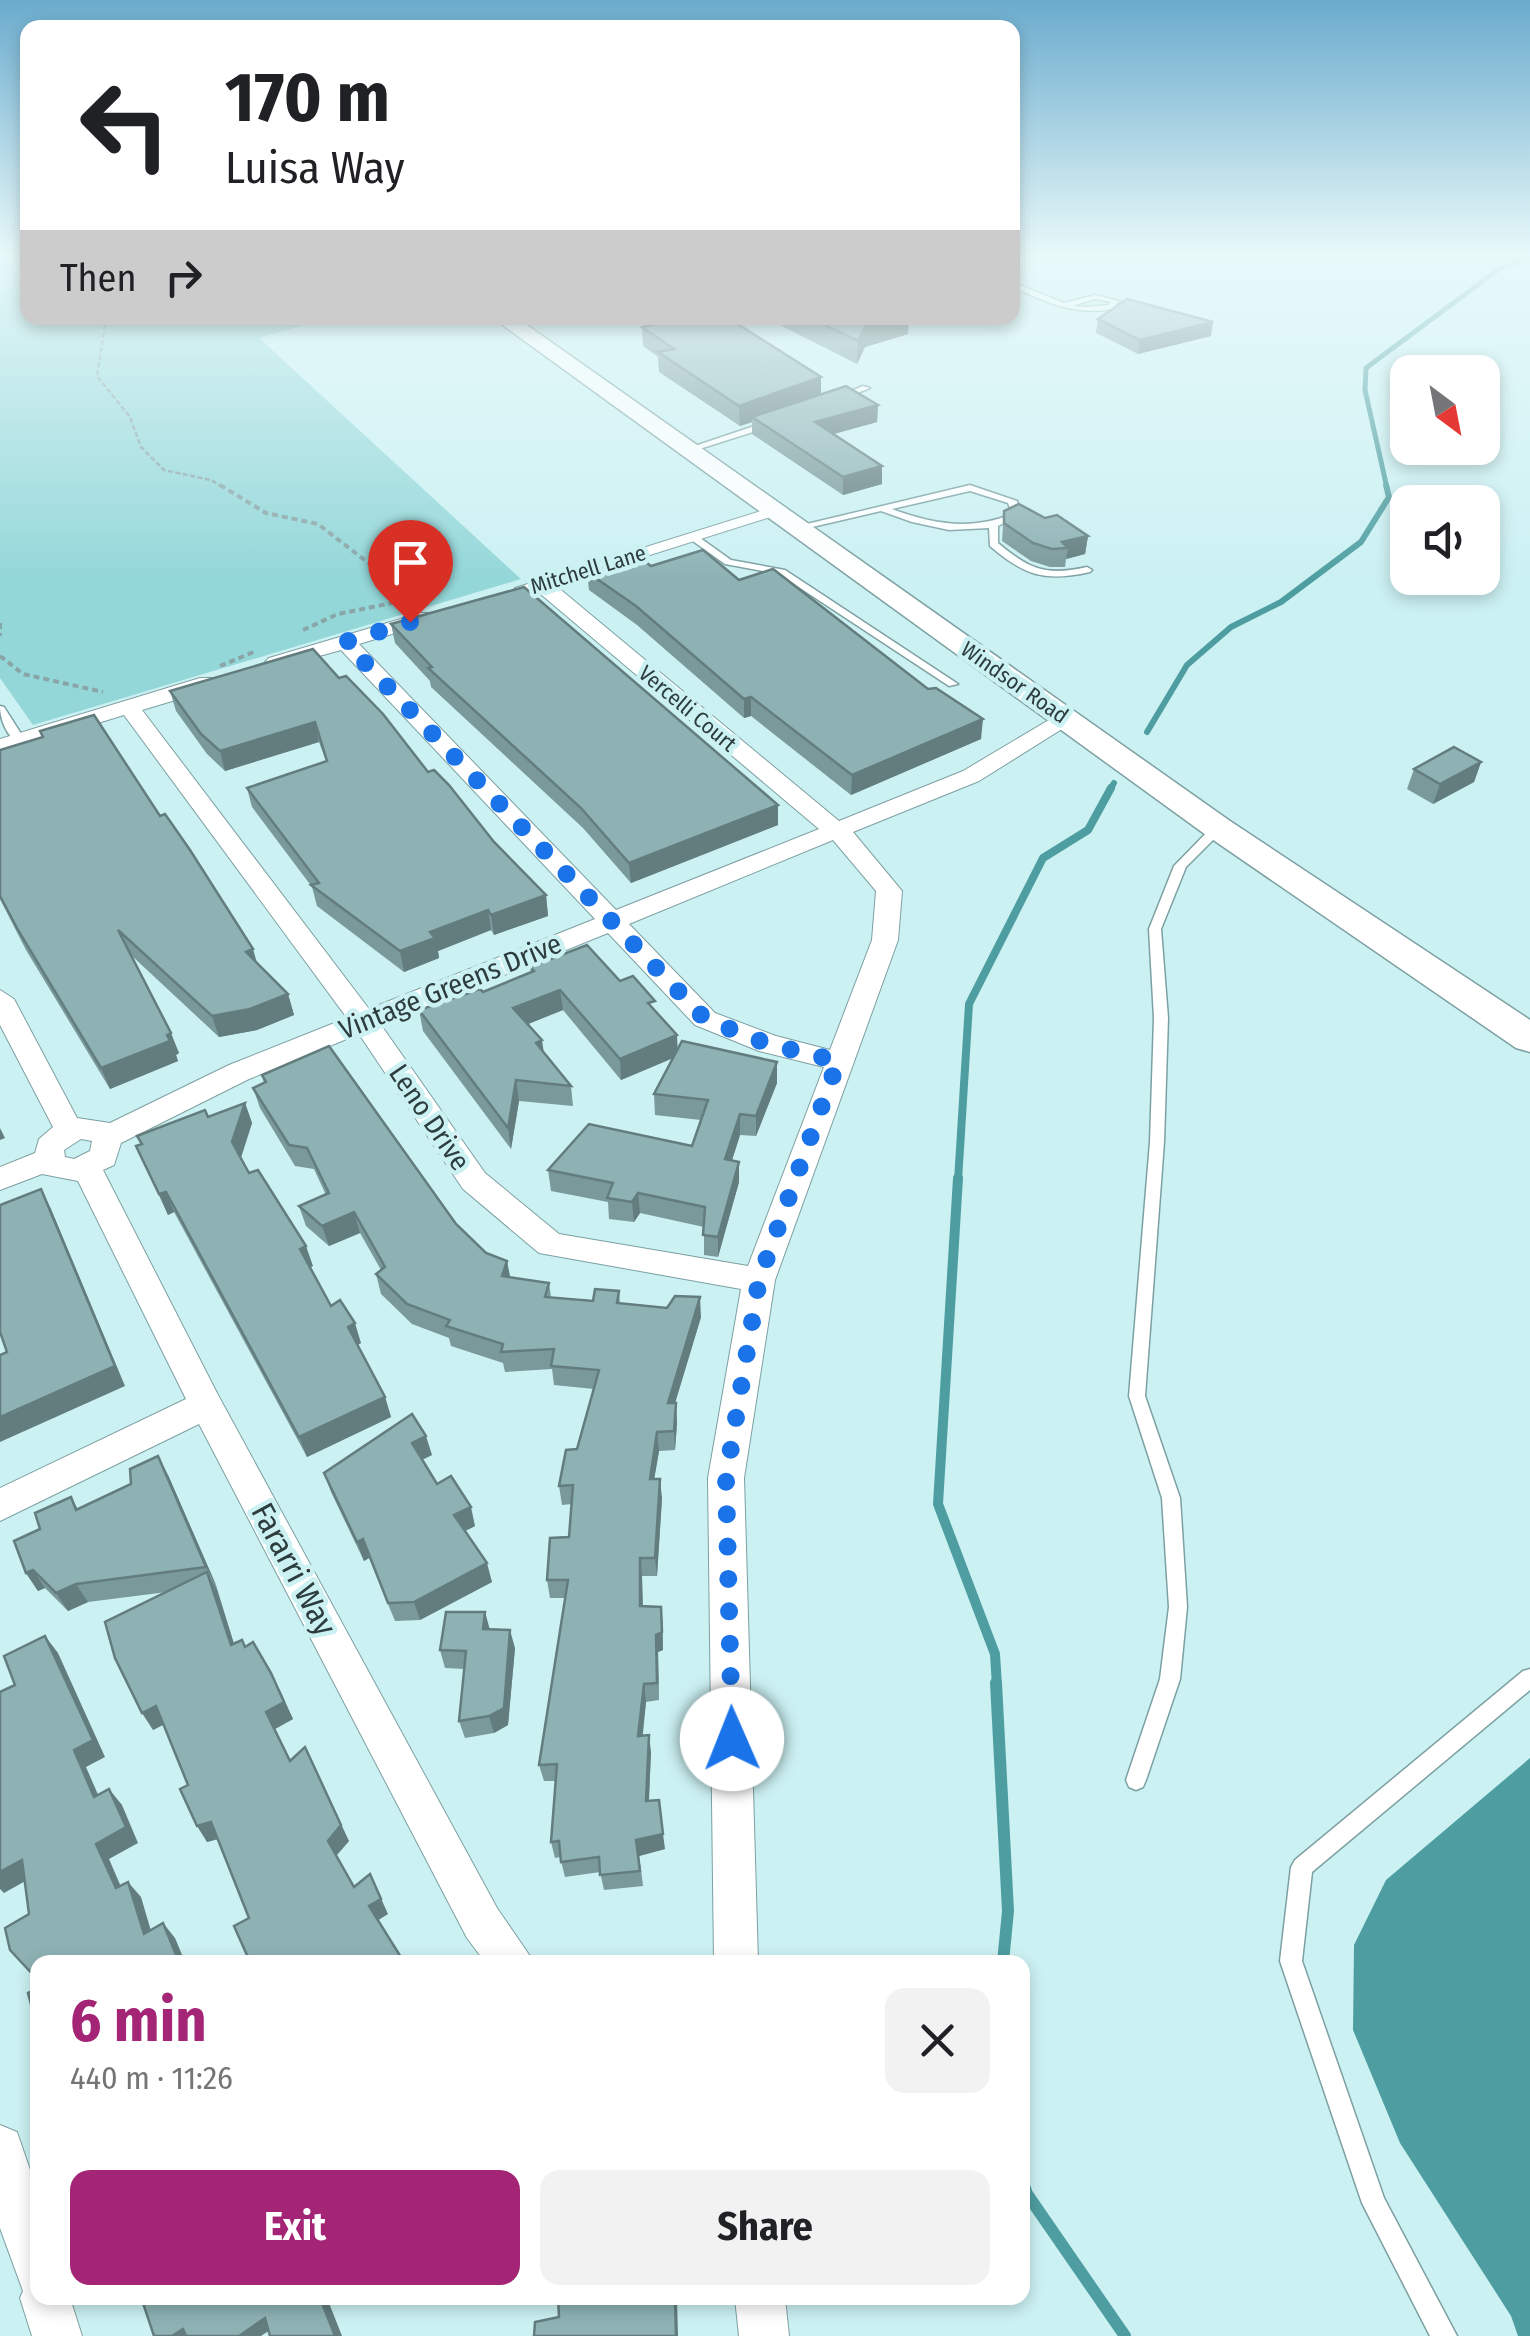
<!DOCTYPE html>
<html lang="en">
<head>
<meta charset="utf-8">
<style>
	body { margin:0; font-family:"Fira Sans Condensed",sans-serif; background:#f2f2f2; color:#202124; height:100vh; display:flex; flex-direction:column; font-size:38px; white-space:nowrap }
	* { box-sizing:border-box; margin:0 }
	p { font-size:32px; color:#757577 }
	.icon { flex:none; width:55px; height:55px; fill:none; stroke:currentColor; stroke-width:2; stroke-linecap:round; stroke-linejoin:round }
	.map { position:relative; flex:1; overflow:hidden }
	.sheet { position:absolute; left:30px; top:1955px; width:1000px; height:350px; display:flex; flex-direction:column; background:#fff; border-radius:20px; box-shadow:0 5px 15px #0003 }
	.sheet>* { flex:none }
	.guide { position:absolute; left:20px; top:20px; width:1000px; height:305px; border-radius:20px; box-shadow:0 5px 15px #0003; background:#fff; color:#202124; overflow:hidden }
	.needle { width:65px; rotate:148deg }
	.controls { position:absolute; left:1390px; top:355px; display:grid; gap:20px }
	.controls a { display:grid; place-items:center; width:110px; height:110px; border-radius:20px; background:#fff; box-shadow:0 5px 15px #0003; font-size:50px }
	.pin { position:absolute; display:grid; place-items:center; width:85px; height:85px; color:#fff; margin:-102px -42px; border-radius:50% 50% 50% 0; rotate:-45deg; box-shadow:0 0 10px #0007 }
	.pin .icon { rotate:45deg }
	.me { position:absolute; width:110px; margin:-55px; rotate:359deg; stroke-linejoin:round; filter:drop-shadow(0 0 8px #0008) }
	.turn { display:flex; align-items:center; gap:35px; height:210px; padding:0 40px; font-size:45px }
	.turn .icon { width:130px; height:130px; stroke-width:2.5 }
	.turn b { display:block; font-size:70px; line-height:85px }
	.then { display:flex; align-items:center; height:95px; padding:0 40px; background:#0003; gap:20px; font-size:38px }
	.round { display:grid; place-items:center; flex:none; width:105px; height:105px; border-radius:20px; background:#f2f2f2 }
	.head { display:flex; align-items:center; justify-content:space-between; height:170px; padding:0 40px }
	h1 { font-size:60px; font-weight:700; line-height:75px; color:#a42576 }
	.cta { display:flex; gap:20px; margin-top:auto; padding:20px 40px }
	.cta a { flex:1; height:115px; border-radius:20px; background:#a42576; color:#fff; font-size:40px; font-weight:700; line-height:115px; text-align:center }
	.cta a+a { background:#f2f2f2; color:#202124 }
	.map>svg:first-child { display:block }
	.green { fill:#94d7d9 }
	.water { fill:#4e9ea1 }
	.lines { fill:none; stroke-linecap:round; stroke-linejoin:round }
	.stream-far4 { stroke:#4e9ea1; stroke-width:5 }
	.stream-far3 { stroke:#4e9ea1; stroke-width:6 }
	.stream-far2 { stroke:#4e9ea1; stroke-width:8 }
	.stream-far1 { stroke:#4e9ea1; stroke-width:10 }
	.stream { stroke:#4e9ea1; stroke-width:12 }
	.service-casing { stroke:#7da0a2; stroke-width:3 }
	.minor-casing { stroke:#7da0a2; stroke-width:2 }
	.secondary-casing { stroke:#7da0a2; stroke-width:3 }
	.path-far1 { stroke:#89a5a7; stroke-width:2.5; stroke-dasharray:5 2.5; stroke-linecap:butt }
	.path { stroke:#89a5a7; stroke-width:4; stroke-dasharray:6 4; stroke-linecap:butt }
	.service { fill:#fff; fill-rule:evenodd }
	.minor { fill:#fff; fill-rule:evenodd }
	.secondary { fill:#fff; fill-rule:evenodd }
	.wall { fill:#7a999b }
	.shaded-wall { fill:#637d7e }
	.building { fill:#8eb2b4; stroke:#637d7e; stroke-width:2.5 }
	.route { stroke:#1a73e8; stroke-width:18; stroke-dasharray:0 32.4 }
	.labels { text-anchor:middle; stroke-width:9; stroke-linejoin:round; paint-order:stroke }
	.far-street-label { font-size:22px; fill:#2d3c3d; stroke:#ccf1f3 }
	.street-label { font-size:28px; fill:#2d3c3d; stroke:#ccf1f3 }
	.near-street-label { font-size:32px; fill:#2d3c3d; stroke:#ccf1f3 }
</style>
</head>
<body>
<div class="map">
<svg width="1530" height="2336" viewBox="0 0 1530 2336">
	<rect width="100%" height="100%" fill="#ccf1f3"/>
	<path class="green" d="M0,252H27L28,318H329L259,338L521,579L33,725L0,678Z"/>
	<path class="water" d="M1530,1758V2336H1518L1511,2316L1400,2143L1353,2030L1354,1945L1386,1880Z"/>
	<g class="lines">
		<path class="stream-far4" d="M1387,488L1365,390L1366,368L1499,269L1530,258"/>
		<g class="stream-far3">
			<path d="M1147,732L1187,665L1231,627L1281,602L1361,542L1389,497L1386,485"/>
			<path d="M1110,790L1114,783"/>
		</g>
		<path class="stream-far2" d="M958,1181L969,1004L1043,858L1088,830L1111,788"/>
		<path class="stream-far1" d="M958,1178L938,1504L995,1654L997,1686"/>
		<g class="stream">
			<path d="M996,1683L1008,1911L1003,1962"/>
			<path d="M1022,2180L1027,2194L1125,2336"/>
		</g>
		<defs>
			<g id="service">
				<path d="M1012,282L1064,303L1095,295L1119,301L1112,309C1075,316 1046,302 1012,287ZM1095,299L1111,302L1109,305L1085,307L1072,306Z"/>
				<path d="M863,386L870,388L840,400L833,398Z"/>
				<path d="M769,421L773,424L772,426L690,452L683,450Z"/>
				<path d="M970,485L1017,501L1022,515L998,526V543C1030,570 1046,576 1087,567L1092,570L1090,572C1045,582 1025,576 990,546L989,528L949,530L912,522L881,511L795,531L790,528ZM970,491L1008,503L1012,514C971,531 932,524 892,509Z"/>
				<path d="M690,535H696L731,560L785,570L958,684L949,686L779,574L725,564L690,539Z"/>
				<path d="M0,706L4,707L25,740L23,742L19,743C7,737 0,720 0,706Z"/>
				<path d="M1218,824L1222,825V831L1186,867L1161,929L1168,1018L1164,1142L1145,1396L1180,1498L1187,1607L1180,1679L1146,1780L1143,1787L1136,1790L1129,1787L1126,1780L1160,1679L1169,1607L1162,1498L1129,1396L1150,1142L1154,1018L1149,929L1174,866L1214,825Z"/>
				<path d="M1530,1669V1690L1312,1872L1302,1961L1384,2198L1457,2336H1430L1362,2203L1280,1961L1291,1867L1295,1860L1523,1671Z"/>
			</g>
			<g id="minor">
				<path d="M767,509L783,513L555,585L839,821L963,771L1059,714H1075L1078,719L979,781L853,832L902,891L898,940L775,1280L744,1478L758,1962H714L708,1478L741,1289L539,1253L463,1189L359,1034L249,1079L121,1143L114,1165L103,1170L218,1395L497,1908L534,1962H485L467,1938L199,1424L0,1521V1488L186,1399L78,1181L42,1174L0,1190V1167L35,1153L39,1139L53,1127L0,1025V990L14,999L77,1118L110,1123L229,1065L347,1018L124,715L0,753V739L200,678H216V688L142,710L369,1009L595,919L341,650L276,668L265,662L269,658L421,613H435V621L359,644L616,910L819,829L537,591L525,594L515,588ZM833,840L876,891L872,940L830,1050L776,1036L715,1013L629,924ZM608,933L695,1025L759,1051L824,1067L748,1266L559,1234L485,1173L381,1025ZM81,1139L92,1141L90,1151L74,1159L65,1157L64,1150Z"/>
				<path d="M0,2125L17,2132L38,2193V2298H70L82,2336H32L20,2298L23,2291L0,2228Z"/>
				<path d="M735,2298H785L789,2336H739Z"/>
			</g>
			<path id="secondary" d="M493,318H517L1230,821L1530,1020V1052L1516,1048L1206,835Z"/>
		</defs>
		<use href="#service" class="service-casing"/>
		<use href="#minor" class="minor-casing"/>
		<use href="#secondary" class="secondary-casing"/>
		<path class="path-far1" d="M106,318L97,376L130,417L141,447L164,470L211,480L224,488"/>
		<g class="path">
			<path d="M220,485L266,513L318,524L380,572L411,582L416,592L407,599"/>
			<path d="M0,623V636"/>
			<path d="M303,630L338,614L392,603"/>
			<path d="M0,656L23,674L103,692"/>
			<path d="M220,666L256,651"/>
		</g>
		<use href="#service" class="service"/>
		<use href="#minor" class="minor"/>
		<use href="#secondary" class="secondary"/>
	</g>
	<g class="wall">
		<path d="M778,318H909L908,334L865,347L857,364L778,324Z"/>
		<path d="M1098,319L1211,336L1138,354L1096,333Z"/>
		<path d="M642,327L821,394L878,405L877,422L834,434L882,484L843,495L752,434V422L740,426L659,372L658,357L643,346Z"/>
		<path d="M1004,511L1045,518L1088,536L1085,554L1066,559L1065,567H1050L1031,561L1002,541Z"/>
		<path d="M651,566L739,580L981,739L851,795L751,716L744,718L637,625L589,590L587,572Z"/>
		<path d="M391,624L778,805V825L631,883L583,828L431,687L430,681L395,643Z"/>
		<path d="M339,678L546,895L548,916L494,935L491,930L438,951L439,958L404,972L317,906L312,887L252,807L247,788L326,761L319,742L225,771L207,754L176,711L170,691Z"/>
		<path d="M0,750L257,963L288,994L294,1015L257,1030L219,1037L132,956L179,1053L176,1055L178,1061L110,1089L26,950L0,899Z"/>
		<path d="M1481,762L1474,782L1433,804L1407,789L1414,769Z"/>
		<path d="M530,967L620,981L656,1012L677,1049L777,1083L756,1136L740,1135L732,1160L739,1162V1182L718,1257L704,1255V1227L640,1213L634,1222L609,1219L608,1202L551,1191L548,1170L692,1146L701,1120L655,1115L654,1094L673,1058L621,1080L563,1010L527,1024L544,1054L571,1086L573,1106L519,1101L511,1149L423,1031L419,1010L483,992L531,972Z"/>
		<path d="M262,1075L456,1224L510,1277L549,1283L551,1297L593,1301L619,1291L620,1304L701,1317L675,1403L677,1423L675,1450L659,1451L654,1479L662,1498L657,1576H642L643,1607H661L663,1625V1650L658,1652L659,1700L646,1702L642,1736L651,1752L649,1801L665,1849L639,1856L643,1886L604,1890L600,1872L565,1877L560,1857L555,1858L551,1842L556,1781H544L539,1765L565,1598H550L547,1580L569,1537L572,1504L562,1505L559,1486L577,1449L594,1389L554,1385L552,1369L505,1372L503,1363L451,1346L449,1338L412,1324L381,1294L376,1274L381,1270L360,1233L329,1246L306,1226L299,1206L326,1195L314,1169L295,1166L260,1108L253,1088L264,1083Z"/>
		<path d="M245,1103L252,1123L241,1158L249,1173L313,1266L310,1267L331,1306L361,1343L357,1345L385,1397L391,1417L307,1457L174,1212L168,1215L136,1146L141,1144L137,1136L208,1117Z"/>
		<path d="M432,1455L422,1460L437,1484L475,1526L465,1531L492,1582L420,1620L395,1621L369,1558L364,1561L331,1492L324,1473Z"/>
		<path d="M168,1475L216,1585L234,1644L245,1646L280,1690L293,1719L275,1729L290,1761L349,1841L336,1856L354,1887L388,1914L249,1918L218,1839L207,1842L188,1785L164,1724L153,1730L167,1592L88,1602L68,1611L45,1588L38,1591L26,1573L40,1529L71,1497L78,1509Z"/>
		<path d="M485,1612L489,1629L515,1648L508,1725L494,1733L465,1738L459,1721L464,1669L445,1668L440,1650Z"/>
	</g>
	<g class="shaded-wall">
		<path d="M887,318H909L908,334L865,347L857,364L858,341L866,324Z"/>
		<path d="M1213,322L1211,336L1138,354L1140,340Z"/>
		<path d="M821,377V397L752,417V422L740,426L739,406Z"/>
		<path d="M878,405L877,422L815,439V422Z"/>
		<path d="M882,466V484L843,495V477Z"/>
		<path d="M1088,536L1085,554L1066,559L1068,548L1062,542Z"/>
		<path d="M751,697V716L744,718V699Z"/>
		<path d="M983,719L981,739L851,795L852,775Z"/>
		<path d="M315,722L319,742L225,771L220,751Z"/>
		<path d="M1481,762L1474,782L1433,804L1440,784Z"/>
		<path d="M778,805V825L631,883L629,863Z"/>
		<path d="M546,895L548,916L494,935L491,915Z"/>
		<path d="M488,910L491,930L438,951L439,958L404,972L400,951L430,932Z"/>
		<path d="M253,949L259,970L246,952Z"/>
		<path d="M560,990L563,1010L516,1029L513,1008Z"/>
		<path d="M288,994L294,1015L257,1030L219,1037L212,1016Z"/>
		<path d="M171,1033L179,1053L176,1055L178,1061L110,1089L101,1068Z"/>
		<path d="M677,1035L678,1056L621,1080L620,1059Z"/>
		<path d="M542,1040L545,1061L536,1043Z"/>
		<path d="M777,1062V1083L756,1136V1116Z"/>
		<path d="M516,1080L519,1101L511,1149L508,1128Z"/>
		<path d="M245,1103L252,1123L239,1163L232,1142Z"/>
		<path d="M740,1114V1135L726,1179L725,1159Z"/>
		<path d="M0,1128L5,1138L0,1140Z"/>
		<path d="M739,1162V1182L718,1257V1237Z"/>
		<path d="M41,1189L51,1209L125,1386L0,1442V1417Z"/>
		<path d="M166,1192L174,1212L168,1215L159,1194Z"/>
		<path d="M638,1193L640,1213L634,1222L632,1202Z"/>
		<path d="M354,1212L360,1233L329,1246L322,1226Z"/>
		<path d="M306,1246L313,1266L306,1269L300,1249Z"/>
		<path d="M507,1261L511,1281L502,1276Z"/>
		<path d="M700,1297L701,1317L669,1423L668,1403Z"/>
		<path d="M355,1323L361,1343L354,1347L348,1327Z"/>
		<path d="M385,1397L391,1417L307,1457L299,1437Z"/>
		<path d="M676,1403L677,1423L675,1450L674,1431Z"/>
		<path d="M657,1432L659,1451L651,1498L650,1479Z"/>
		<path d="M426,1436L432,1455L417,1462L412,1443Z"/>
		<path d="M158,1456L168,1475L216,1585L206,1567Z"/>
		<path d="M660,1479L662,1498L657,1576L655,1558Z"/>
		<path d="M471,1507L475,1526L459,1534L454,1515Z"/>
		<path d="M363,1539L369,1558L364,1561L357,1542Z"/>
		<path d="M640,1558L642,1576L643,1624L640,1606Z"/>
		<path d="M487,1563L492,1582L420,1620L414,1602Z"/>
		<path d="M33,1570L45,1588L38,1591L26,1573Z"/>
		<path d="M207,1572L217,1590L240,1663L231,1645Z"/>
		<path d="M76,1584L88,1602L68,1611L56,1593Z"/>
		<path d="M661,1607L663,1650L658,1652L659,1700L656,1635Z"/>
		<path d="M485,1612L490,1630L483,1629Z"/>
		<path d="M510,1630L515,1648L508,1725L494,1733L489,1716Z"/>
		<path d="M45,1636L58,1653L105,1757L86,1767L106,1813L94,1797L74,1750Z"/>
		<path d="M271,1673L293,1719L275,1729L266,1712Z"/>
		<path d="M644,1684L646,1702L641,1753L638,1736Z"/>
		<path d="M156,1706L167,1723L153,1730L142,1713Z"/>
		<path d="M649,1735L651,1752L648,1817L646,1801Z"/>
		<path d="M305,1747L349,1841L336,1856L328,1841Z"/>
		<path d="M109,1789L122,1805L138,1843L109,1859L128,1903L116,1888L96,1844Z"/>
		<path d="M211,1822L221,1838L207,1842L197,1826Z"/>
		<path d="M663,1834L665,1849L639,1856L643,1886L636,1840Z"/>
		<path d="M22,1860L36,1875L4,1893L0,1889V1872Z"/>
		<path d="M370,1874L388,1914L377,1921L369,1906Z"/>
		<path d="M128,1882L141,1897L156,1948L144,1934Z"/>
		<path d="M163,1923L175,1938L185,1962H179Z"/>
		<path d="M320,2298H327L342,2336H335Z"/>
		<path d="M675,2298H677L678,2336H676Z"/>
		<path d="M265,2318L276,2326L261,2336H239Z"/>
		<path d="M183,2329L195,2336H172Z"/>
	</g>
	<g class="building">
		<path d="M1127,299L1213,322L1140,340L1098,319Z"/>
		<path d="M684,318H728L821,377L739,406L658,352L674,349L642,327Z"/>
		<path d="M810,318H889L866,324L858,341Z"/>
		<path d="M846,386L878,405L815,422L882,466L843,477L752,417Z"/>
		<path d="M1019,504L1045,518L1057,515L1088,536L1062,542L1068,548L1052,549L1033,543L1004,523V511Z"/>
		<path d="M703,550L739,580L773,569L928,689L936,688L983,719L852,775L751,697L744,699L636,606L587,572L639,557L651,566Z"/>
		<path d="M524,587L778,805L629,863L581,808L428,668L432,667L391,624Z"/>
		<path d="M313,649L339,678L346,676L383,714L428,772L434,770L449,785L494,842L546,895L491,915L488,910L430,932L435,938L400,951L311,885L319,883L247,788L327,761L315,722L220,751L201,734L170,691Z"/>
		<path d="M94,715L160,816L165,814L190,850L253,949L246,952L288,994L250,1009L212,1016L118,930L171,1033L167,1035L170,1041L101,1068L18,930L0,896V750L43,737L40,731Z"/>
		<path d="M1454,747L1481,762L1440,784L1414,769Z"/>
		<path d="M587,945L620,981L633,976L655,1001L648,1003L677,1035L620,1059L560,990L513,1008L542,1040L536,1043L571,1086L516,1080L508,1128L419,1010L480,989L483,992L534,971L530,967Z"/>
		<path d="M682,1041L777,1062L756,1116L740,1114L725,1159L739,1162L718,1237L703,1235L705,1207L638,1193L632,1202L607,1198L613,1183L548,1170L589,1124L692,1146L708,1100L654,1094Z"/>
		<path d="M329,1046L456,1224L486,1253L507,1261L502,1276L549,1283L545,1297L593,1301L595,1289L619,1291L617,1303L667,1308L675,1296L700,1297L668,1403H676L674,1431L657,1432L650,1479H660L655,1558H640V1606L661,1607L662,1632L656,1635L657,1683L644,1684L638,1736L649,1735L646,1801L659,1800L663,1834L636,1840L640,1871L600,1875L599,1857L561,1862L559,1841L551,1842L557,1764L539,1765L568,1580H547L550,1538L569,1537L573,1485L559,1486L566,1450L577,1449L599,1370L551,1366L554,1349L501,1352L503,1344L446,1326L450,1320L407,1304L376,1274L385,1267L354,1212L322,1226L299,1206L329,1193L307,1148L289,1145L253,1088L266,1082L262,1075Z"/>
		<path d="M245,1103L232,1142L249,1173L258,1170L306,1246L300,1249L331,1306L340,1300L355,1323L348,1327L385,1397L299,1437L166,1192L159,1194L136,1146L142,1144L137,1136L205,1110L208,1117Z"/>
		<path d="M41,1189L115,1366L0,1417V1355L7,1352L0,1332V1205Z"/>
		<path d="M412,1414L426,1436L412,1443L437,1484L451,1476L471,1507L454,1515L487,1563L414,1602L388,1603L363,1539L357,1542L324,1473Z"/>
		<path d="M158,1456L206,1567L76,1584L56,1593L33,1570L26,1573L14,1541L40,1529L35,1513L71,1497L76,1510L131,1484L130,1469Z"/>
		<path d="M207,1572L231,1645L242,1640L245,1647L253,1642L271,1673L284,1702L266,1712L290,1761L305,1747L341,1825L328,1841L354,1887L370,1874L381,1899L369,1906L404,1962H250L234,1926L249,1918L211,1822L197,1826L180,1789L188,1785L156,1706L142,1713L115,1658L105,1622Z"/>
		<path d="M446,1612H485L483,1629L510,1630L504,1708L489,1716L459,1721L466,1651L440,1650Z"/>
		<path d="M45,1636L93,1740L74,1750L94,1797L109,1789L126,1827L96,1844L116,1888L128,1882L144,1934L163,1923L179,1962H38V1980L10,1950L5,1928L29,1914L22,1860L0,1872V1692L15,1685L4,1656Z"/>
		<path d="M38,1987V2018L35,2019L28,1993Z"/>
		<path d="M151,2298H295L296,2300L299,2298H320L335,2336H270L265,2318L239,2336H186L183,2329L172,2336H154L143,2303Z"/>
		<path d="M558,2298H675L676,2336H534L535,2322L559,2317Z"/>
	</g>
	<linearGradient id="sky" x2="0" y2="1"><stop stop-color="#6aabcc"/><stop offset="0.44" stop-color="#e8f9fa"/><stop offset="1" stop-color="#e8f9fa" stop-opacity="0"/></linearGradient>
	<rect width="1530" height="579" fill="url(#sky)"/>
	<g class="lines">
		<path class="route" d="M410,622L345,642L705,1019L768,1044L838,1061L759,1280L726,1478L732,1739"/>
	</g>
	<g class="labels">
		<g class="far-street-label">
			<text transform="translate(588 569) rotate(-17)" y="8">Mitchell Lane</text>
			<text transform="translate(1015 682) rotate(35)" y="8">Windsor Road</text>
			<text transform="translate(688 708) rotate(40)" y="8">Vercelli Court</text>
		</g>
		<g class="street-label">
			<text transform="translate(450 986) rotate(-22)" y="10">Vintage Greens Drive</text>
			<text transform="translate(430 1117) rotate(56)" y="10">Leno Drive</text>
		</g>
		<g class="near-street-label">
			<text transform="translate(294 1569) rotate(62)" y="11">Fararri Way</text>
		</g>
	</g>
</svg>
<div class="controls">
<a><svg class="needle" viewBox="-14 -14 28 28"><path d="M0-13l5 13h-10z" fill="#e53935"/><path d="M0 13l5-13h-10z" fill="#757577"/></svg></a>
<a><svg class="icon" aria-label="sound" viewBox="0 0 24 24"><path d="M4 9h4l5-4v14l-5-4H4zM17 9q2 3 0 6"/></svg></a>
</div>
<div class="pin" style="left:410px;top:622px;background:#d93025"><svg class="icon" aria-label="arrive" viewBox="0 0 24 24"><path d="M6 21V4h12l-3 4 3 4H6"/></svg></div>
<svg class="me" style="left:732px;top:1739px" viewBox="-20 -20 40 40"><circle r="19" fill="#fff"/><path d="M0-13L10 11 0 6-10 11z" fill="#1a73e8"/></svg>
<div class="guide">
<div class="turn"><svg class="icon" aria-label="left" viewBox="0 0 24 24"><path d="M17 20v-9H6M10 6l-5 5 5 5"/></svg><div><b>170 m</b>Luisa Way</div></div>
<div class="then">Then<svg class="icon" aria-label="right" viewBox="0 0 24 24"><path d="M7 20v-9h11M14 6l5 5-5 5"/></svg></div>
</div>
<section class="sheet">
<div class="head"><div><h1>6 min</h1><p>440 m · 11:26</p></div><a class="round"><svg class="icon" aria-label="close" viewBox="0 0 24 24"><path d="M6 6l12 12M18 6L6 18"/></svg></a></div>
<div class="cta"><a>Exit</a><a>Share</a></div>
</section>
</div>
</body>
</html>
